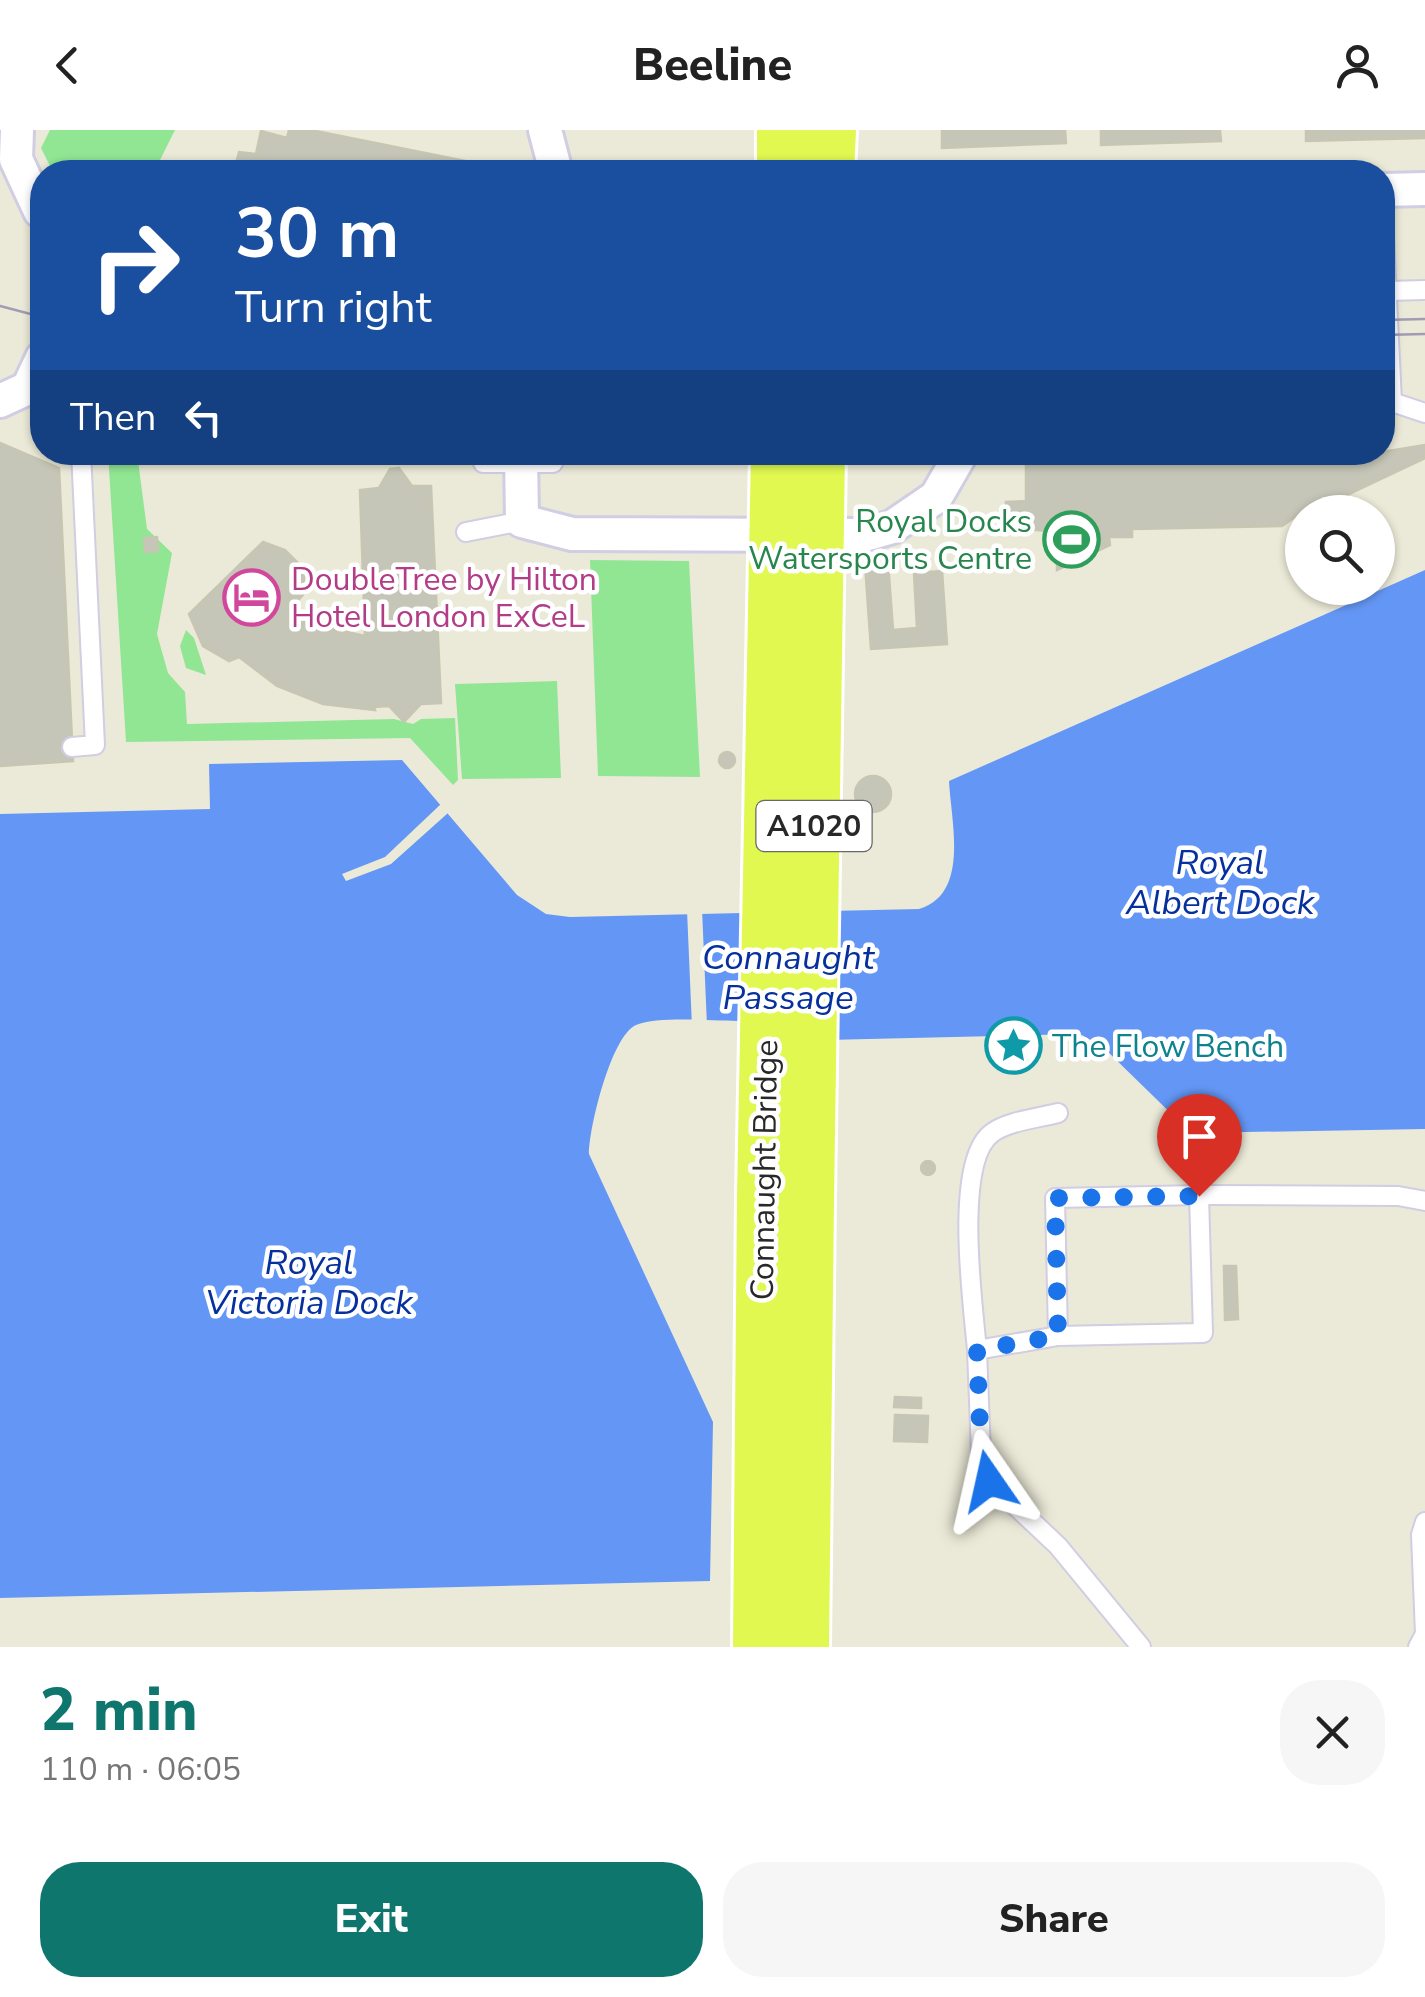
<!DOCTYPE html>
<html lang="en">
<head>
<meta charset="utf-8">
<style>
	body { margin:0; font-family:"Nunito Sans",sans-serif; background:#f6f6f6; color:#222; height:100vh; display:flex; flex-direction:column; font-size:38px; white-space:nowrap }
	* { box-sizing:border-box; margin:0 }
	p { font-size:32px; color:#767676 }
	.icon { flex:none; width:55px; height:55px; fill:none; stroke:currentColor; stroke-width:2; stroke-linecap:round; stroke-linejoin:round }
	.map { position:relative; height:1517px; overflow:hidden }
	.details { display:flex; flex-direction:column; background:#fff; flex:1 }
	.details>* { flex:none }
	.top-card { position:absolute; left:30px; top:30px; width:1365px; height:305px; border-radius:40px; box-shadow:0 2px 8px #0004; background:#1a4fa0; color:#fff; overflow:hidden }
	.controls { position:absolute; left:1285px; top:365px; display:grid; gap:20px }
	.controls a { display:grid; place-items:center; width:110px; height:110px; border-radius:50%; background:#fff; box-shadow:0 2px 8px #0004; font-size:50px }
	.pin { position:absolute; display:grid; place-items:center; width:85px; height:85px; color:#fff; margin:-102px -42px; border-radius:50% 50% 50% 0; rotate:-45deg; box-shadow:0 0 10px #0007 }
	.pin .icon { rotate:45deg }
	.me { position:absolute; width:110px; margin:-55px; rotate:349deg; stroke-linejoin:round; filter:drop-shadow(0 0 8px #0008) }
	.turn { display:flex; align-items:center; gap:35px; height:210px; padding:0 40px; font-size:45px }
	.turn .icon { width:130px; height:130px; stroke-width:2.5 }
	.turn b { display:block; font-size:70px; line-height:85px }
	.then { display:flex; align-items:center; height:95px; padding:0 40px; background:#0003; gap:20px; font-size:38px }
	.round { display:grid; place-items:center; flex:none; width:105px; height:105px; border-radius:40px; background:#f6f6f6 }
	.headline { display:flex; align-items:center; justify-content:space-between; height:170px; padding:0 40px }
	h1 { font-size:60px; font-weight:800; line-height:75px; color:#0f766e }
	.primary-button { display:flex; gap:20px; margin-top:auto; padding:20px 40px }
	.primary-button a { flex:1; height:115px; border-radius:40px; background:#0f766e; color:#fff; font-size:40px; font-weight:800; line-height:115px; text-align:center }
	.primary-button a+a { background:#f6f6f6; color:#222 }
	header { display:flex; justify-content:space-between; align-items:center; height:130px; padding:0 40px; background:#fff; font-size:45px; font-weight:800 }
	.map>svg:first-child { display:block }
	.green { fill:#91e694 }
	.water { fill:#6497f5 }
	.pier { fill:#ebead8 }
	.building { fill:#c6c6b8; stroke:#c6c6b2; stroke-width:2.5 }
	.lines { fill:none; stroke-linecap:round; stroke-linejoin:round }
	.lane-casing { stroke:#d1cde2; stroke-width:22 }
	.street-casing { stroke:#d1cde2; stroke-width:38 }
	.primary-casing { stroke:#fff; stroke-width:58 }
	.lane { stroke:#fff; stroke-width:18 }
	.street { stroke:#fff; stroke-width:32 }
	.primary { stroke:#e0f850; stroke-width:52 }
	.tram { stroke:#a19bb4; stroke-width:2.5 }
	.primary-bridge-casing { stroke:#fff; stroke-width:58; stroke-linecap:butt }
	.primary-bridge { stroke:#e0f850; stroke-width:52 }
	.route { stroke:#1a73e8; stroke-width:18; stroke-dasharray:0 32.4 }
	.labels { text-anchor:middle; stroke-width:9; stroke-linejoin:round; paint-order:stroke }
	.shield { fill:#fff; stroke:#686868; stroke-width:2.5 }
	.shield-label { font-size:30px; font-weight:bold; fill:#282828 }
	.leisure-label { font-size:32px; fill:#27864d; stroke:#fff; text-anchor:end }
	.hotel-label { font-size:32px; fill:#b23c85; stroke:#fff; text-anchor:start }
	.culture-label { font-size:32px; fill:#0d838f; stroke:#fff; text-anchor:start }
	.street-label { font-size:32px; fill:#282828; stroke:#fff }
	.water-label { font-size:35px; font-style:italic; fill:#06309e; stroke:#fff }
</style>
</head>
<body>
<header><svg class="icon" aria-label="back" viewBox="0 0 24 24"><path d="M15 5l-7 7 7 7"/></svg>Beeline<svg class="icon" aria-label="person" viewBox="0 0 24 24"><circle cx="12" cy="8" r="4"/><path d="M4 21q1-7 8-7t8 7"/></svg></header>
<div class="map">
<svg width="1425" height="1517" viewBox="0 0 1425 1517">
	<rect width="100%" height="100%" fill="#ebead8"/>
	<g class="green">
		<path d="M50,0H175L154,42H53L41,18Z"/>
		<path d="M108,323H137L147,399L172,423L157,504L168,543L185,562L187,594L394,589L413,594L421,589L455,588L458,650L453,655L410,608L126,612Z"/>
		<path d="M590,430L689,431L700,647L598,646Z"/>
		<path d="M186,500L194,508L206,545L186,538L180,516Z"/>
		<path d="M557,551L561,648L462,649L455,554Z"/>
	</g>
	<path class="water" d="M1425,440V999L1191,1003L1104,918L1080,904L739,912L738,891C712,891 659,886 636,895C611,906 589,998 589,1024L713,1292L710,1451L0,1468V684L210,679L209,634L402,630L517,765L546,784L570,787L919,779C970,764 951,692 949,651Z"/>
	<g class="pier">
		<path d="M441,674L448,683L391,734L346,751L342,744L385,727Z"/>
		<path d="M702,779L707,896L692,897L687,780Z"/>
	</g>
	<g class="building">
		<path d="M289,0H311L520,42H234L239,22L256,24L261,1L287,8Z"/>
		<path d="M942,0H1065L1066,13L942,18Z"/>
		<path d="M1101,0H1220L1221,11L1101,15Z"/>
		<path d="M1306,0H1425V8L1306,11Z"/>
		<path d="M0,313L59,338L73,631L0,636Z"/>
		<path d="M1425,315V328L1311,382H1302L1282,396L1132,399V407H1109L1110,415L1057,440V402L1006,397V372L1026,371V330H1020V322H1382Z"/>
		<path d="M399,338L412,356H431L441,573L421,574L404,592L389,576L374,577L375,580L323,574L277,556L239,527L229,531L203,516L189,484L263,412L285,420L300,435L309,458L293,476L325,497L365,506L360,360L379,358L390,339Z"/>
		<path d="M157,407L158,421L145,422L144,408Z"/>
		<path d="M888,432L893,500L917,498L914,443L942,441L947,514L871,519L865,434Z"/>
		<circle cx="727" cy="630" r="8"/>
		<circle cx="873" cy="664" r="18"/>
		<circle cx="928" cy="1038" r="7"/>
		<path d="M1224,1136H1236L1238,1189L1225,1190Z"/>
		<path d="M895,1267L921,1268V1278L894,1277Z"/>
		<path d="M895,1285L928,1286L927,1312L894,1311Z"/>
	</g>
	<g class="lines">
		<defs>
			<g id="lane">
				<path d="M1382,63L1392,272L1425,283"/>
				<path d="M1387,161L1425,160"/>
				<path d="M483,333H553"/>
				<path d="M466,402L522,391"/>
				<path d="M72,617L95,615L81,322"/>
				<path d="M1199,1065L1398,1066L1425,1071"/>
				<path d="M1058,1206L1055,1068L1199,1065L1203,1203L1058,1206L977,1220L981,1323L989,1351L1058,1416L1141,1517"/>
				<path d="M977,1220C973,1175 953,1031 992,1003C1008,991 1039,988 1058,983"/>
				<path d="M1418,1517L1425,1504L1421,1405L1425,1392"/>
			</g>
			<g id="street">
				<path d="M17,0L16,29L40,81"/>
				<path d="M545,0L556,42"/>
				<path d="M1382,60L1425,59"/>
				<path d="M0,271L28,258L42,228"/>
				<path d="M521,322L522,391L572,404L864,405L892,397L936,367L962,322"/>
			</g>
			<g id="primary">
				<path d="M783,42V0"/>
				<path d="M828,42L830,0"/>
				<path d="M759,1517L763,1067"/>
				<path d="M803,1517L808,1069"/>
			</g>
		</defs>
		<use href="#lane" class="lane-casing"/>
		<use href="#street" class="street-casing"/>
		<use href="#primary" class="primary-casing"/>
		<use href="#lane" class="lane"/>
		<use href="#street" class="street"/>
		<use href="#primary" class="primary"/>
		<g class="tram">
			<path d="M0,176L42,187"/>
			<path d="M1382,190L1425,189"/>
			<path d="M1382,205L1425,204"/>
		</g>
		<defs>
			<g id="primary-bridge">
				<path d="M763,1067L777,322"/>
				<path d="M808,1069L819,322"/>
			</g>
		</defs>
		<use href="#primary-bridge" class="primary-bridge-casing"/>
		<use href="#primary-bridge" class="primary-bridge"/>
	</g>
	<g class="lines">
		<path class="route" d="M989,1351L981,1323L977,1220L1058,1206L1055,1068L1199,1066"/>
	</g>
	<defs>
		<symbol id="stadium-ring" viewBox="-11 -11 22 22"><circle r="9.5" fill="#fff" stroke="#2e9e5b" stroke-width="1.5"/><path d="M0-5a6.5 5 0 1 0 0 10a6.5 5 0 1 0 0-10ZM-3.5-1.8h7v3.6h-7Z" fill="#2e9e5b"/></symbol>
		<symbol id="hotel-ring" viewBox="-11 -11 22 22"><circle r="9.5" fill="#fff" stroke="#d1479c" stroke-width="1.5"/><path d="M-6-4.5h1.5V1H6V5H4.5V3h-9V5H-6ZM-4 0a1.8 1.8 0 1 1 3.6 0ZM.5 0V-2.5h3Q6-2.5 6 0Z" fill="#d1479c"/></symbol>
		<symbol id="sight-ring" viewBox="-11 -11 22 22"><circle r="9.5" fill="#fff" stroke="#0f9aa8" stroke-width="1.5"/><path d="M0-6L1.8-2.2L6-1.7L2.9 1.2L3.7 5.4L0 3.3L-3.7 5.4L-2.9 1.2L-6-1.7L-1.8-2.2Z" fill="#0f9aa8"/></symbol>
	</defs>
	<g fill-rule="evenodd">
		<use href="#stadium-ring" x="1040" y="378" width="63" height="63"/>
		<use href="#hotel-ring" x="220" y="436" width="63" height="63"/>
		<use href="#sight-ring" x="982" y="884" width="63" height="63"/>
	</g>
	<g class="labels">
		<rect class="shield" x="756.5" y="671" width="115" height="50" rx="8"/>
		<g class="shield-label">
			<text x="814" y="706">A1020</text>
		</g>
		<g class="leisure-label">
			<text x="1032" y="402">Royal Docks<tspan x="1032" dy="37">Watersports Centre</tspan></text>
		</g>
		<g class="hotel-label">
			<text x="291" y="460">DoubleTree by Hilton<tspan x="291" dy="37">Hotel London ExCeL</tspan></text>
		</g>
		<g class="culture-label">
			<text x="1052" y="927">The Flow Bench</text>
		</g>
		<g class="street-label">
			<text transform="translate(764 1040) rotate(-89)" y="11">Connaught Bridge</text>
		</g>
		<g class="water-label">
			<text x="1220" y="744">Royal<tspan x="1220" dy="40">Albert Dock</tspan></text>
			<text x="788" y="839">Connaught<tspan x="788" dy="40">Passage</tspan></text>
			<text x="309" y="1144">Royal<tspan x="309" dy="40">Victoria Dock</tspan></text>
		</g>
	</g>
</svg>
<div class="controls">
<a><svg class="icon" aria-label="search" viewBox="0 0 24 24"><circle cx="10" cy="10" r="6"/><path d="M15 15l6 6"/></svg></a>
</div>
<div class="pin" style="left:1199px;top:1066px;background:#d93025"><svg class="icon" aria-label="arrive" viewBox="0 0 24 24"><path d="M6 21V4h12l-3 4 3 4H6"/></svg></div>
<svg class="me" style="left:989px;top:1351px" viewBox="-20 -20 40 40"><path d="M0-17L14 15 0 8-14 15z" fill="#1a73e8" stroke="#fff" stroke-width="4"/></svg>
<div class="top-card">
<div class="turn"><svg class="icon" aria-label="right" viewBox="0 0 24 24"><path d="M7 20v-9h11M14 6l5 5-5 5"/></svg><div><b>30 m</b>Turn right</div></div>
<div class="then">Then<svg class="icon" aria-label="left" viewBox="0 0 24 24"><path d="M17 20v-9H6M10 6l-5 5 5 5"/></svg></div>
</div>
</div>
<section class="details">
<div class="headline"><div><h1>2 min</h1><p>110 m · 06:05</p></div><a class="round"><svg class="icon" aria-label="close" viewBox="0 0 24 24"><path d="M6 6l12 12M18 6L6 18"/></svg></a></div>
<div class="primary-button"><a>Exit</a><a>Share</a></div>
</section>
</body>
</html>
